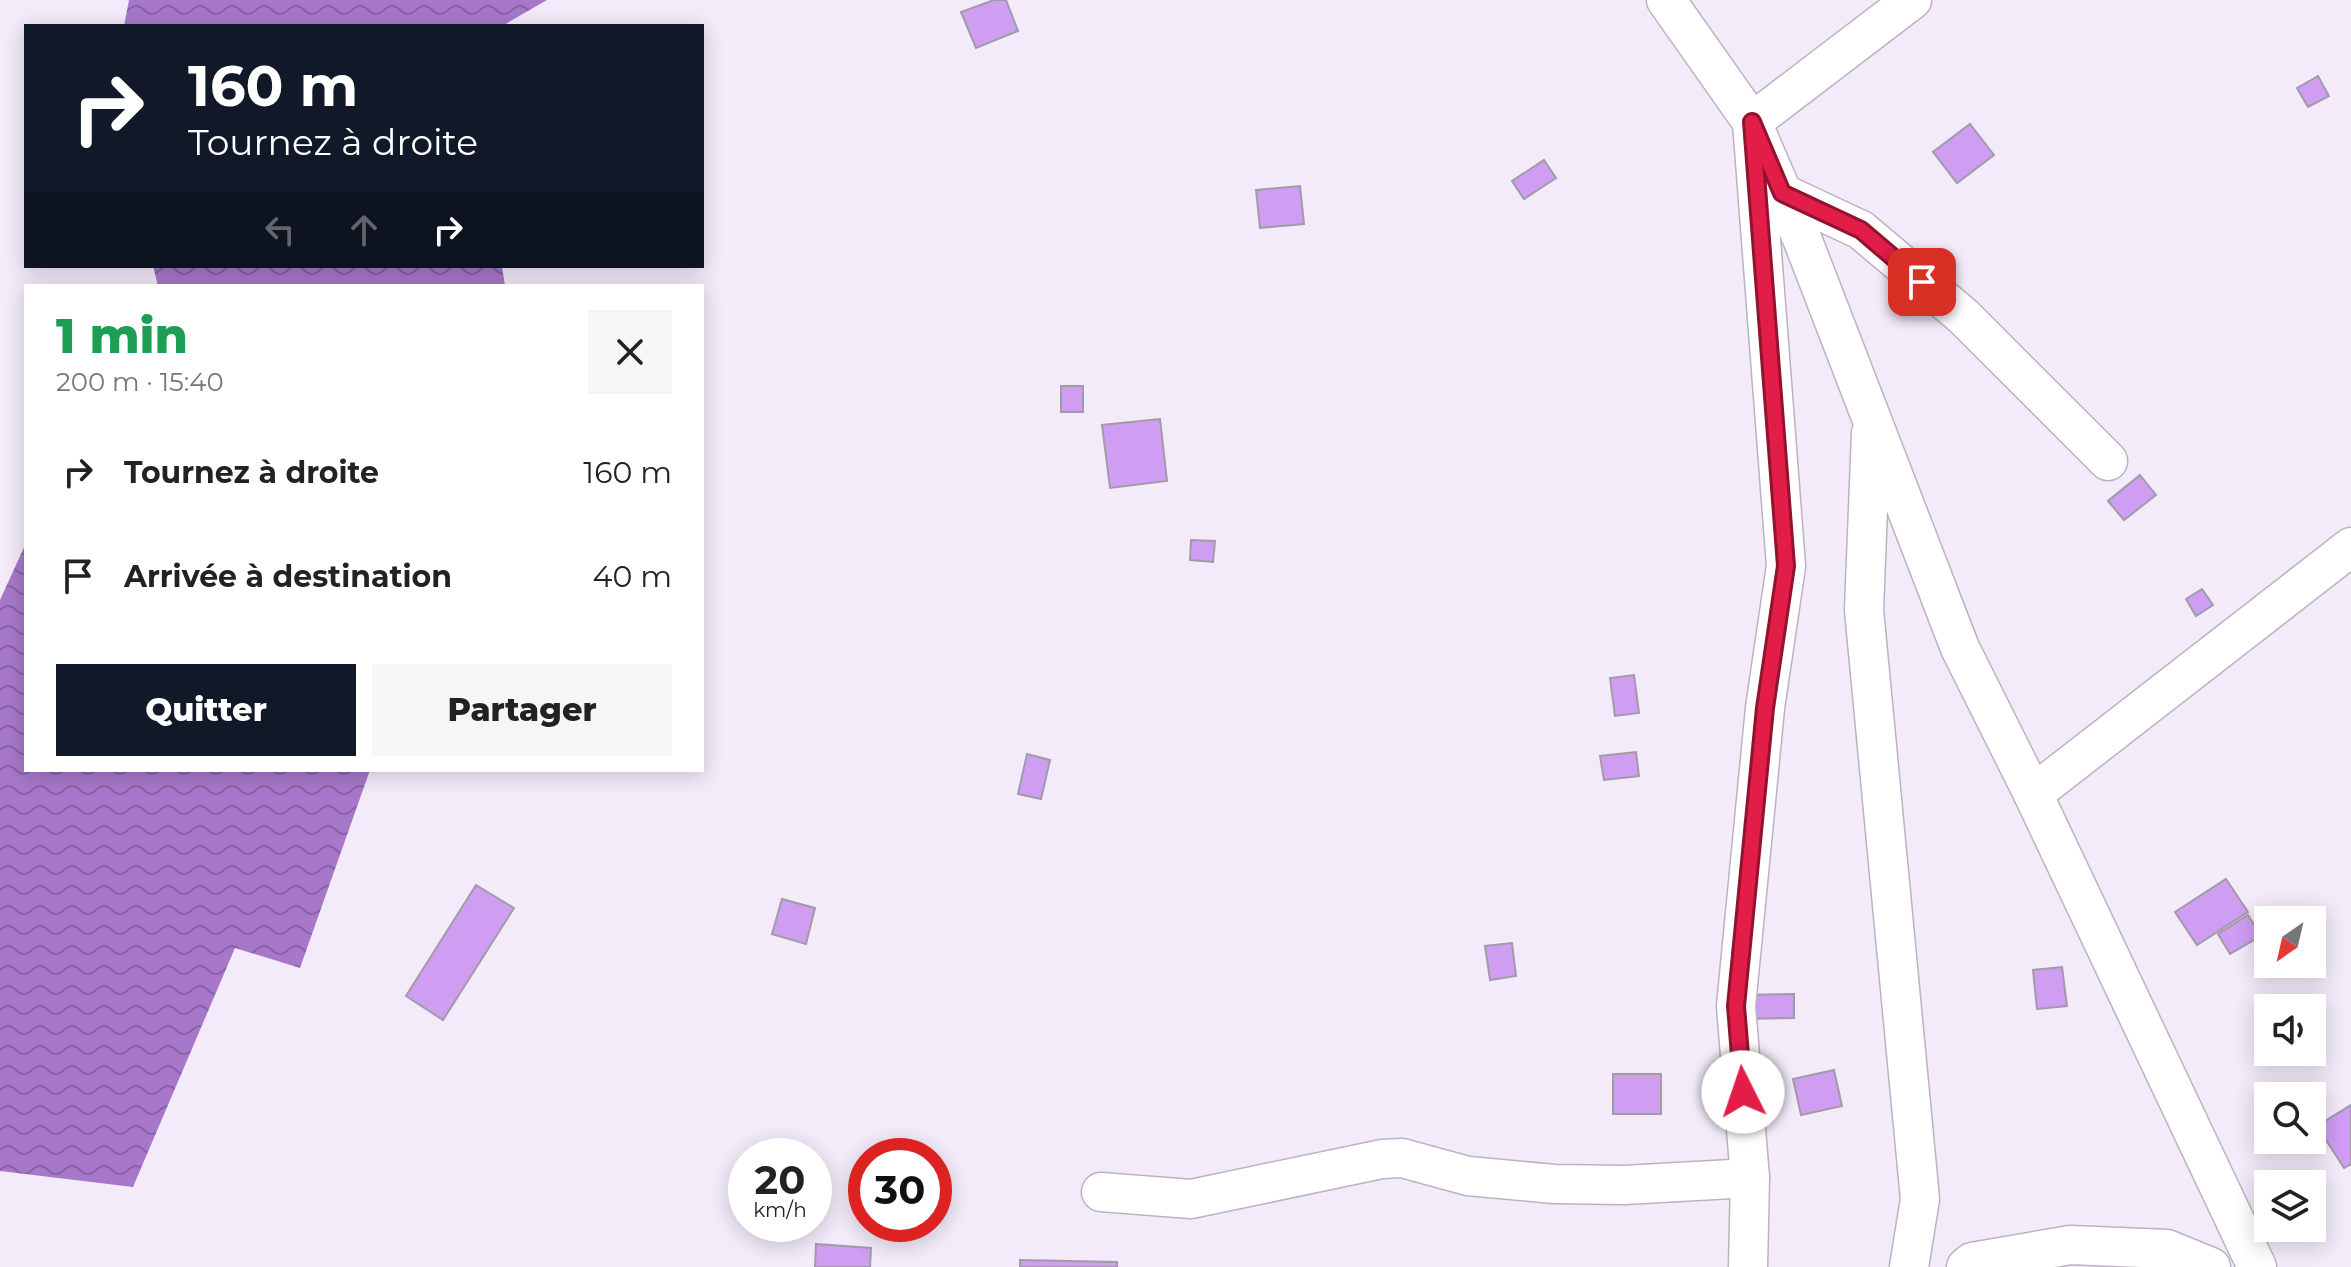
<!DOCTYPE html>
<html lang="fr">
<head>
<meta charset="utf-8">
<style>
	body { margin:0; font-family:Montserrat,sans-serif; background:#f6f6f6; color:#222; height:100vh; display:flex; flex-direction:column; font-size:30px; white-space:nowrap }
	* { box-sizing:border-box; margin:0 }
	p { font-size:26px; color:#767676 }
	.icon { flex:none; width:44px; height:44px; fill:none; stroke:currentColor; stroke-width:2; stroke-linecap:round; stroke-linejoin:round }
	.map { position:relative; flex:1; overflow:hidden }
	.details { position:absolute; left:24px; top:284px; width:680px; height:488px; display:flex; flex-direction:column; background:#fff; border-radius:0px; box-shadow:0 4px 20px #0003 }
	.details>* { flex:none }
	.top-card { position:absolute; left:24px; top:24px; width:680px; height:244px; border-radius:0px; box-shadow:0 4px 20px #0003; background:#111827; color:#fff; overflow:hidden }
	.needle { width:52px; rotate:214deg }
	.fabs { position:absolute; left:2254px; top:906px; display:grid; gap:16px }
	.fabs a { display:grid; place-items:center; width:72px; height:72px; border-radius:0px; background:#fff; box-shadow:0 4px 20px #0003; font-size:40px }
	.speed { position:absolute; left:728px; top:1138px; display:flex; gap:16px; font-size:40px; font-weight:700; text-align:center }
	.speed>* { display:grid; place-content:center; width:104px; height:104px; border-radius:50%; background:#fff; box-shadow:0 4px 20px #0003; line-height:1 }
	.speed small { font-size:20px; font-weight:400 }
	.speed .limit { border:12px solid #d22; background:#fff; color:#111 }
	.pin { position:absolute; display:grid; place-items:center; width:68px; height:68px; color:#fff; margin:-34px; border-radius:16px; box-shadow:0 4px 12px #0006 }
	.me { position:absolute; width:88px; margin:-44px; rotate:356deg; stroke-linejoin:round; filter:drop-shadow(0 0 6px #0008) }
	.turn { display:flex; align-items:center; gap:28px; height:168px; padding:0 32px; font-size:36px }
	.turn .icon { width:104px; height:104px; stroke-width:2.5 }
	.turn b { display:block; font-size:56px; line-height:68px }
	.lanes { display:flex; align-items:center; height:76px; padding:0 32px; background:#0003; justify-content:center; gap:40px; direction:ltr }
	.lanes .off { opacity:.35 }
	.round { display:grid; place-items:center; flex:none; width:84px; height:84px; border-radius:0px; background:#f6f6f6 }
	.head { display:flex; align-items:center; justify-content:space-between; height:136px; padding:0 32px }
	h1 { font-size:48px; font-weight:800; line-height:60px; color:#1e9e55 }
	.cta { display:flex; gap:16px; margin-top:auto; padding:16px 32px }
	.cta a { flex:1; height:92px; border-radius:0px; background:#111827; color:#fff; font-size:32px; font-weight:800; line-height:92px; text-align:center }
	.cta a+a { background:#f6f6f6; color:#222 }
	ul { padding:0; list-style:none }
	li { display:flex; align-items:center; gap:24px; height:104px; padding:0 32px }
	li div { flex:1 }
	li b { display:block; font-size:30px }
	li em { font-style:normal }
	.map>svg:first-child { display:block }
	.water { fill:url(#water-waves) }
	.building { fill:#cf9ef3; stroke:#a19aa7; stroke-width:2 }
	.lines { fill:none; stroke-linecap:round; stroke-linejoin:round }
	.street-casing { stroke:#bbb3c1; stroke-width:41 }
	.street { stroke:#fff; stroke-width:38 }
	.route-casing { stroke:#92132f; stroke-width:20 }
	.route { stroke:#e11d48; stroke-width:14 }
</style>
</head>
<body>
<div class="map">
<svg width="2351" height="1267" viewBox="0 0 2351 1267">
	<defs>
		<pattern id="water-waves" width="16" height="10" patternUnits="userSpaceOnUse" patternTransform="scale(2)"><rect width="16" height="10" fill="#a778ca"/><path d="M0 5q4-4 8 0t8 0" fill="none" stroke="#8862a4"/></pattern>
	</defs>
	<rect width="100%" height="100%" fill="#f3ebfa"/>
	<g class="water">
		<path d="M129,0H547L502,26H124Z"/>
		<path d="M153,266H502L505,286H158Z"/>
		<path d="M26,543V770H370L300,968L235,948L133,1187L0,1171V600Z"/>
	</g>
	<g class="building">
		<path d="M994,0H1006L1018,31L976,48L961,12Z"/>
		<path d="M2318,76L2329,96L2308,107L2297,88Z"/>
		<path d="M1970,124L1994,155L1957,183L1933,152Z"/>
		<path d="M1544,160L1556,178L1524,199L1512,181Z"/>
		<path d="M1300,186L1304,224L1260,228L1256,190Z"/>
		<rect x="1061" y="386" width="22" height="26"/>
		<path d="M1160,419L1167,481L1110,488L1102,425Z"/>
		<path d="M2140,475L2156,495L2124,520L2108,501Z"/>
		<path d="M1191,540L1215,541L1213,562L1190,560Z"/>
		<path d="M2202,589L2213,605L2196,616L2186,599Z"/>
		<path d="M1634,675L1639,713L1615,716L1610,678Z"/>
		<path d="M1636,752L1639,776L1604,780L1600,756Z"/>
		<path d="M1027,754L1050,760L1041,799L1018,794Z"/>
		<path d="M2226,879L2248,912L2197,945L2175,912Z"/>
		<path d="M476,885L514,908L443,1020L406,996Z"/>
		<path d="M782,899L815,908L806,944L772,934Z"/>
		<path d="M2248,915L2261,936L2230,954L2218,934Z"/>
		<path d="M1512,943L1516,976L1490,980L1485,946Z"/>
		<path d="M2062,967L2067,1006L2037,1009L2033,970Z"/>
		<path d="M1794,994V1018L1742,1019L1741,995Z"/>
		<path d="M1834,1070L1842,1106L1801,1115L1793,1079Z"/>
		<rect x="1613" y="1074" width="48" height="40"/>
		<path d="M2351,1105V1164L2344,1168L2317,1126Z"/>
		<path d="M816,1244L871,1248L870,1267H815Z"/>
		<path d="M1020,1260L1117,1262V1267H1020Z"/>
	</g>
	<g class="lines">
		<defs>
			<g id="street">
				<path d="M1666,0L1752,122L1803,241L1960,648L2033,794L2257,1267"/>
				<path d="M1782,193L1861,230L1963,316L2108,461"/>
				<path d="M1871,433L1864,610L1920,1199L1909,1267"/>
				<path d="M2033,794L2351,547"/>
				<path d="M1101,1192L1191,1199L1382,1159L1402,1158L1468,1176L1554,1184L1624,1185L1750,1178"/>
				<path d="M1748,1267L1750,1178L1736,1006L1765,708L1786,566L1752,122L1912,0"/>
				<path d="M1966,1267L1972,1262L2070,1245L2167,1249L2211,1267"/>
			</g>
		</defs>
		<use href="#street" class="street-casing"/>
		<use href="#street" class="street"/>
	</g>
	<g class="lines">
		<defs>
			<path id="route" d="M1743,1092L1736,1006L1765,708L1786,566L1752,122L1782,193L1861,230L1922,282"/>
		</defs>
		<use href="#route" class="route-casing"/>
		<use href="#route" class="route"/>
	</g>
</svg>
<div class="fabs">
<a><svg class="needle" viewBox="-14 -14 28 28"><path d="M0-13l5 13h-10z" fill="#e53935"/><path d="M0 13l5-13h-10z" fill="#767676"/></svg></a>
<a><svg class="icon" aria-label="sound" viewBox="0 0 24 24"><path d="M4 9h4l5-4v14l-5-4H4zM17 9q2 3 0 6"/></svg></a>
<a><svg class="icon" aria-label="search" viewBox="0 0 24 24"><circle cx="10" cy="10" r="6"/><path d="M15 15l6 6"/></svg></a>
<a><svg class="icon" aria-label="layers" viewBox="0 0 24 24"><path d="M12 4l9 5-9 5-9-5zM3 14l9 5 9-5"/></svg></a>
</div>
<div class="speed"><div>20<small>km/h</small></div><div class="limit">30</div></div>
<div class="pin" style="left:1922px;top:282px;background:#d93025"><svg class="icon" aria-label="arrive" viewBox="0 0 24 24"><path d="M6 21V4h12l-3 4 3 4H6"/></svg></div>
<svg class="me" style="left:1743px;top:1092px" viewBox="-20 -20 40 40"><circle r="19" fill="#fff"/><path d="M0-13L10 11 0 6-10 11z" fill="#e11d48"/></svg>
<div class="top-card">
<div class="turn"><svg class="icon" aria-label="right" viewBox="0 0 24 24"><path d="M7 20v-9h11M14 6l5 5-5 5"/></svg><div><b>160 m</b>Tournez à droite</div></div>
<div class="lanes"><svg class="icon off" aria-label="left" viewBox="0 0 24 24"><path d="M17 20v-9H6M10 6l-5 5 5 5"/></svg><svg class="icon off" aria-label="ahead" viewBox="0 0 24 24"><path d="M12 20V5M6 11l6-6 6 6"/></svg><svg class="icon" aria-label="right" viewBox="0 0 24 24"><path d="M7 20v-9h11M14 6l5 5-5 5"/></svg></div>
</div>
<section class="details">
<div class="head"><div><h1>1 min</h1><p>200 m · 15:40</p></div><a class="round"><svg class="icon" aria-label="close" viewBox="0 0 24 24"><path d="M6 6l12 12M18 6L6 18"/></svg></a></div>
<ul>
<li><svg class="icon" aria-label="right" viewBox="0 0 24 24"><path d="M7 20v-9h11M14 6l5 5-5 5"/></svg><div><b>Tournez à droite</b></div><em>160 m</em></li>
<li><svg class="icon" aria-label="arrive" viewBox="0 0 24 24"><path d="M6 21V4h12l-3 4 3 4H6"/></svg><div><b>Arrivée à destination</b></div><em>40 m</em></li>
</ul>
<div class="cta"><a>Quitter</a><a>Partager</a></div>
</section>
</div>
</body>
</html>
